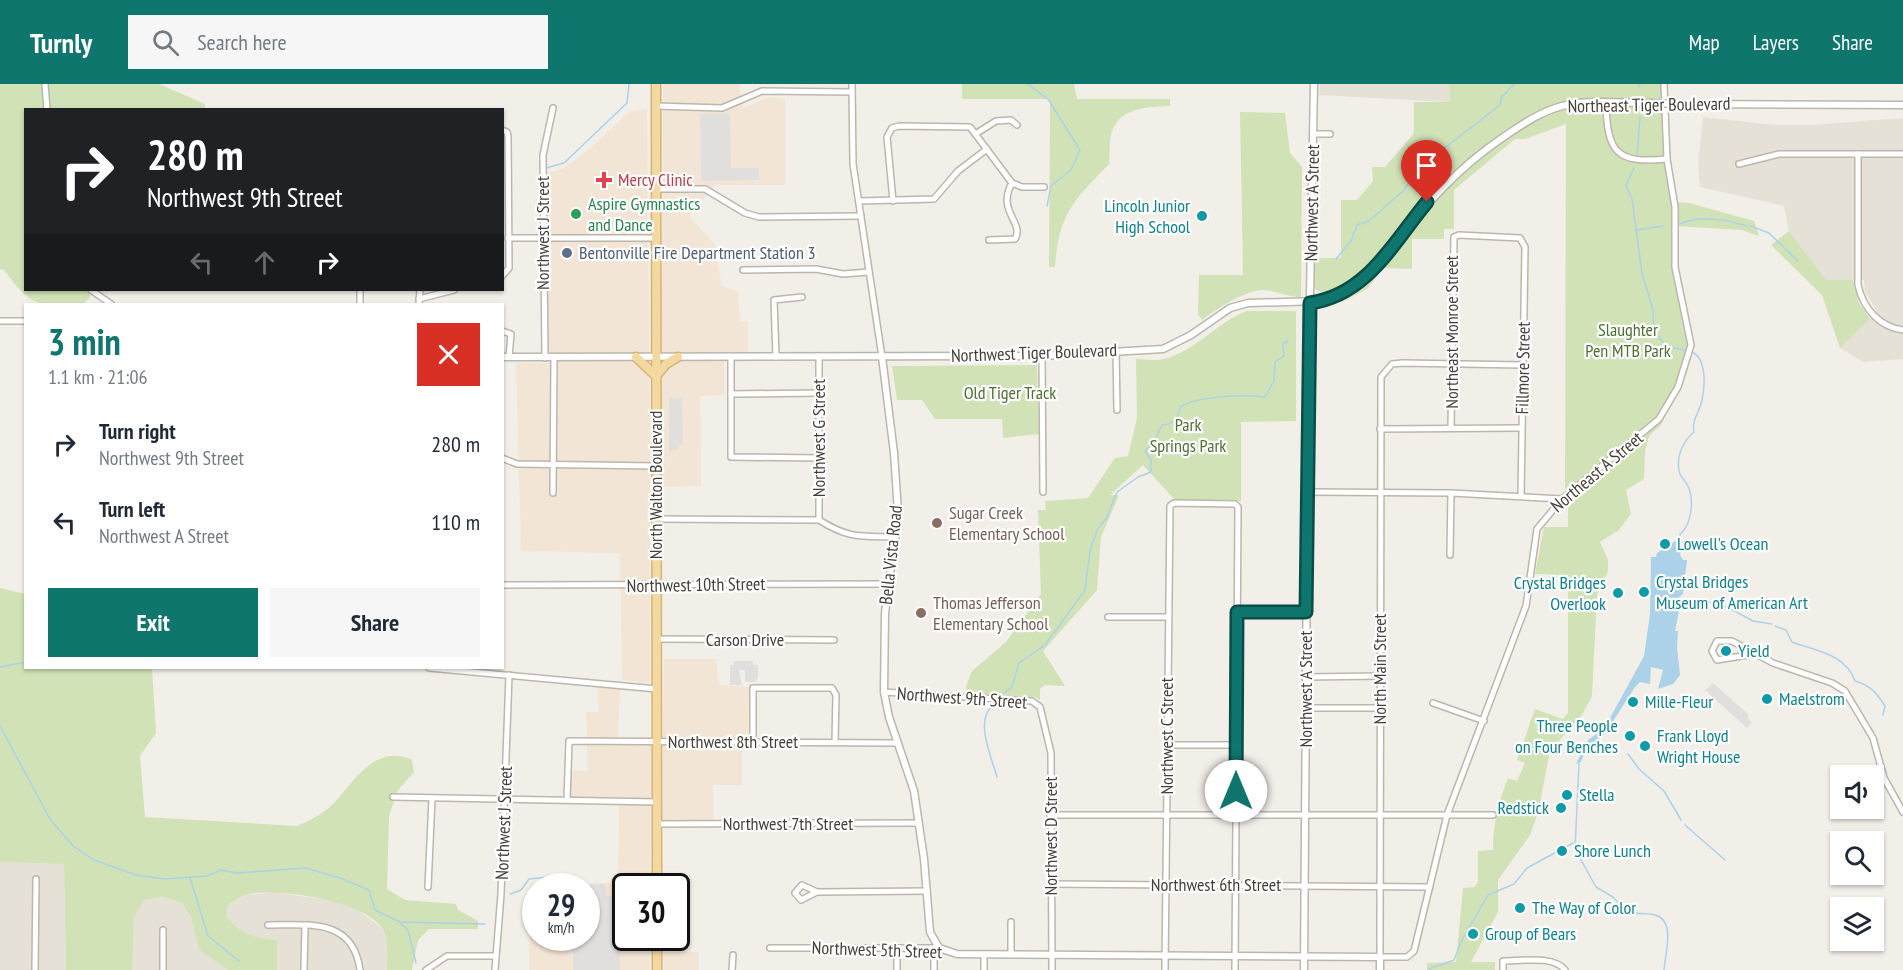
<!DOCTYPE html>
<html lang="en">
<head>
<meta charset="utf-8">
<style>
	body { margin:0; font-family:"PT Sans Narrow",sans-serif; background:#f6f6f7; color:#1f2937; height:100vh; display:flex; flex-direction:column; font-size:22px; white-space:nowrap }
	* { box-sizing:border-box; margin:0 }
	p { font-size:20px; color:#747a83 }
	.icon { flex:none; width:33px; height:33px; fill:none; stroke:currentColor; stroke-width:2; stroke-linecap:round; stroke-linejoin:round }
	.map { position:relative; flex:1; overflow:hidden }
	.sheet { position:absolute; left:24px; top:219px; width:480px; height:366px; display:flex; flex-direction:column; background:#fff; border-radius:0px; box-shadow:0 2px 4px #0004 }
	.sheet>* { flex:none }
	.guide { position:absolute; left:24px; top:24px; width:480px; height:183px; border-radius:0px; box-shadow:0 2px 4px #0004; background:#202124; color:#fff; overflow:hidden }
	.fabs { position:absolute; left:1830px; top:681px; display:grid; gap:12px }
	.fabs a { display:grid; place-items:center; width:54px; height:54px; border-radius:0px; background:#fff; box-shadow:0 2px 4px #0004; font-size:30px }
	.speed { position:absolute; left:522px; top:789px; display:flex; gap:12px; font-size:30px; font-weight:700; text-align:center }
	.speed>* { display:grid; place-content:center; width:78px; height:78px; border-radius:50%; background:#fff; box-shadow:0 2px 4px #0004; line-height:1 }
	.speed small { font-size:15px; font-weight:400 }
	.speed .limit { border:3px solid #111; border-radius:9px; background:#fff; color:#111 }
	.pin { position:absolute; display:grid; place-items:center; width:51px; height:51px; color:#fff; margin:-62px -26px; border-radius:50% 50% 50% 0; rotate:-45deg; box-shadow:0 0 6px #0007 }
	.pin .icon { rotate:45deg }
	.me { position:absolute; width:66px; margin:-33px; rotate:0deg; stroke-linejoin:round; filter:drop-shadow(0 0 4px #0008) }
	.turn { display:flex; align-items:center; gap:21px; height:126px; padding:0 24px; font-size:27px }
	.turn .icon { width:78px; height:78px; stroke-width:2.5 }
	.turn b { display:block; font-size:42px; line-height:51px }
	.lanes { display:flex; align-items:center; height:57px; padding:0 24px; background:#0003; justify-content:center; gap:30px; direction:ltr }
	.lanes .off { opacity:.35 }
	.round { display:grid; place-items:center; flex:none; width:63px; height:63px; border-radius:0px; background:#f6f6f7 }
	.overview { display:flex; align-items:center; justify-content:space-between; height:102px; padding:0 24px }
	h1 { font-size:36px; font-weight:700; line-height:45px; color:#0f766e }
	.primary-button { display:flex; gap:12px; margin-top:auto; padding:12px 24px }
	.primary-button a { flex:1; height:69px; border-radius:0px; background:#0f766e; color:#fff; font-size:24px; font-weight:700; line-height:69px; text-align:center }
	.primary-button a+a { background:#f6f6f7; color:#1f2937 }
	ul { padding:0; list-style:none }
	li { display:flex; align-items:center; gap:18px; height:78px; padding:0 24px }
	li div { flex:1 }
	li b { display:block; font-size:22px }
	li em { font-style:normal }
	header { display:flex; align-items:center; gap:36px; box-sizing:border-box; height:84px; padding:0 30px; background:#0f766e; color:#fff }
	header strong { font-size:28px }
	nav { display:flex; gap:33px; margin-inline-start:auto; font-size:21px }
	.search { width:420px; height:54px; background:#f6f6f7; display:flex; align-items:center; gap:15px; box-sizing:border-box; padding:0 21px; border-radius:0px; color:#747a83; font-size:22px }
	.map>svg:first-child { display:block }
	.residential { fill:#e6e1d7 }
	.commercial { fill:#f2e5d6; fill-rule:evenodd }
	.green { fill:#d0e2b6 }
	.parking { fill:#e1dfdd }
	.water { fill:#abd2e9 }
	.lines { fill:none; stroke-linecap:round; stroke-linejoin:round }
	.stream { stroke:#abd2e9; stroke-width:1.5 }
	.minor-casing { stroke:#bdb6ac; stroke-width:8 }
	.tertiary-casing { stroke:#bdb6ac; stroke-width:9 }
	.primary-casing { stroke:#d7b472; stroke-width:11 }
	.minor { stroke:#fff; stroke-width:5 }
	.tertiary { stroke:#fff; stroke-width:6 }
	.primary { stroke:#f3d8a1; stroke-width:8 }
	.tertiary-bridge-casing { stroke:#bdb6ac; stroke-width:9; stroke-linecap:butt }
	.tertiary-bridge { stroke:#fff; stroke-width:6 }
	.route-casing { stroke:#0a4d48; stroke-width:15 }
	.route { stroke:#0f766e; stroke-width:10 }
	.health-dot { fill:#e0444e; stroke:#fff; stroke-width:2 }
	.leisure-dot { fill:#2e9e5b; stroke:#fff; stroke-width:2 }
	.culture-dot { fill:#0f9aa8; stroke:#fff; stroke-width:2 }
	.service-dot { fill:#5c6f8a; stroke:#fff; stroke-width:2 }
	.education-dot { fill:#8d6e63; stroke:#fff; stroke-width:2 }
	.labels { text-anchor:middle; stroke-width:4.5; stroke-linejoin:round; paint-order:stroke }
	.street-label { font-size:18px; fill:#453f38; stroke:#fff }
	.health-label { font-size:18px; fill:#be3a42; stroke:#fff; text-anchor:start }
	.leisure-label { font-size:18px; fill:#27864d; stroke:#fff; text-anchor:start }
	.culture-label { font-size:18px; fill:#0d838f; stroke:#fff; text-anchor:start }
	.service-label { font-size:18px; fill:#4e5e75; stroke:#fff; text-anchor:start }
	.park-label { font-size:18px; fill:#4c7131; stroke:#fff }
	.education-label { font-size:18px; fill:#785e54; stroke:#fff; text-anchor:start }
</style>
</head>
<body>
<header>
<strong>Turnly</strong>
<div class="search"><svg class="icon" aria-label="search" viewBox="0 0 24 24"><circle cx="10" cy="10" r="6"/><path d="M15 15l6 6"/></svg>Search here</div>
<nav><a>Map</a><a>Layers</a><a>Share</a></nav>
</header>
<div class="map">
<svg width="1903" height="886" viewBox="0 0 1903 886">
	<rect width="100%" height="100%" fill="#f2efe9"/>
	<g class="residential">
		<path d="M1320,0H1449L1450,18L1319,11Z"/>
		<path d="M1703,33L1774,41H1812L1903,34V275L1863,278L1840,264L1877,228L1865,207L1864,196H1826L1789,147L1784,122L1700,103L1698,81Z"/>
		<path d="M0,778L64,780L66,886H0Z"/>
		<path d="M274,808L340,818L360,828L382,844L387,859V886H277V857L253,854L237,845L226,832L228,821L247,811Z"/>
		<path d="M165,813L182,819L191,833L199,866L228,886H132L134,834L144,816Z"/>
	</g>
	<g class="commercial">
		<path d="M663,0H739L743,24L770,13L785,15V101H715L689,132L714,159L722,202L738,208L740,238L748,237V277L724,278V311L700,312L701,402L661,403Z"/>
		<path d="M647,25L650,360V599L622,596L620,469L521,467L516,278L548,279L547,89L563,85L593,62L629,28Z"/>
		<path d="M664,575H716L719,601L749,603L748,664H742V701H713V736H662Z"/>
		<path d="M598,601L620,603L618,656H651L650,802H626V854H650V886H529L530,800L618,799L619,716L569,715L570,686L588,687L586,628H599ZM536,802H586V854H536Z"/>
		<rect x="663" y="868" width="36" height="18"/>
	</g>
	<g class="green">
		<path d="M0,0H159L205,20V26H26V206H89L90,214L84,219C38,223 32,224 4,186L0,185Z"/>
		<path d="M962,0H1074L1077,15H1170V22C1147,23 1118,23 1111,51C1109,60 1110,71 1109,80C1074,116 1058,131 1055,183H1049L1050,15H962Z"/>
		<path d="M1449,0H1662L1672,87H1667L1673,118L1689,119L1754,137L1759,152L1742,146L1675,142L1676,183L1690,256L1685,288L1661,341L1649,352L1645,367L1644,395L1626,406L1631,430L1619,446L1600,458L1608,476V487L1597,510L1592,612L1582,631L1550,667L1538,729L1530,751L1498,796V828L1471,878H1495V886H1427V879L1456,878L1463,804L1475,803L1478,797V767L1493,766C1493,739 1498,719 1508,694L1517,697L1525,679L1517,676L1535,625L1563,635L1568,629V491L1535,490L1544,443H1568V405H1565L1566,40L1525,55H1515L1454,106V145H1444V155H1412V185L1383,184L1367,205L1342,218L1313,204V174H1341V116H1357L1373,97L1372,83H1385L1414,49V18H1450Z"/>
		<path d="M1240,28L1285,29L1290,69L1302,83L1301,213C1287,213 1274,206 1263,206C1243,207 1218,224 1202,236L1198,230L1199,191H1243Z"/>
		<path d="M1789,147L1826,196H1853L1859,219L1870,235L1840,264L1822,211L1771,161Z"/>
		<path d="M1247,227H1296V337L1241,338V417L1175,416L1143,381L1110,411H1119L1101,453L1097,506L1043,567L1065,602L1045,601L1040,605V616L1035,613L967,609L966,602L972,587L1006,558L1041,510L1038,426H1046L1045,417L1088,414L1115,374L1128,372L1137,334L1136,275C1145,275 1155,277 1164,275C1196,267 1217,238 1247,227Z"/>
		<path d="M1037,281L1039,350L1003,354L1002,335H935L922,316H897L892,282Z"/>
		<path d="M0,504L25,510L26,584H152L156,649L140,672L145,733L297,742C311,736 323,730 333,720C354,698 375,659 412,676L414,688L398,706L389,732L387,805L405,816L456,820L458,826L478,837V845H429L418,856L412,886H387C387,873 389,856 382,844C363,817 280,804 249,810C242,812 235,817 228,821L226,832C241,851 254,854 277,856V886H228L199,866L191,833L182,819L164,813L144,816L134,834L132,886H66L64,780L0,778Z"/>
	</g>
	<g class="parking">
		<path d="M700,30H730L731,84H759V96L701,97Z"/>
		<path d="M669,314H682L683,361H678V366H669Z"/>
		<path d="M734,577H753V581H758V594L755,598H745V586H739L742,601H730V581H734Z"/>
		<path d="M1713,599L1749,631L1747,634L1752,638L1747,644L1705,606Z"/>
		<path d="M602,800L606,802L607,812H625L626,854H644V862L620,866V886H573V854H586V802H573Z"/>
	</g>
	<path class="water" d="M1680,454L1683,459L1680,471L1683,476H1687L1683,510L1678,514L1681,517L1675,547H1678L1677,563L1680,591L1673,600L1658,605L1663,586L1651,583L1650,600L1640,598L1635,603L1604,651L1586,665L1581,678L1576,680L1588,656L1604,645L1644,572L1650,530L1651,473H1656L1657,469Z"/>
	<g class="lines">
		<g class="stream">
			<path d="M1027,0L1048,15L1080,66L1071,86L1051,102L1047,122"/>
			<path d="M1639,3L1640,0"/>
			<path d="M1637,72L1640,33"/>
			<path d="M546,84L564,79L627,19L629,0"/>
			<path d="M1634,84L1626,102L1632,115L1642,189L1653,226L1654,246L1666,262L1688,267"/>
			<path d="M1680,140C1699,131 1728,136 1747,142"/>
			<path d="M1751,142L1769,149L1798,177"/>
			<path d="M1637,146L1663,142"/>
			<path d="M1336,175L1351,157L1357,141L1369,137L1403,107L1424,80L1500,21L1501,14L1514,0"/>
			<path d="M1680,454V450C1692,441 1694,415 1688,402C1686,397 1682,395 1680,390C1675,375 1682,358 1694,348C1691,337 1700,327 1702,316C1705,302 1707,275 1692,268"/>
			<path d="M1705,517L1727,523L1753,537L1772,540"/>
			<path d="M1775,542L1786,546L1792,558C1816,567 1846,570 1855,597C1871,602 1876,608 1885,622L1883,631"/>
			<path d="M0,583L26,578"/>
			<path d="M1003,610L1012,603L1019,579L1045,561L1085,506L1090,467L1098,444L1106,435L1117,408L1138,393L1151,388V376L1145,367L1155,356L1162,341C1174,341 1178,333 1181,322C1201,312 1243,310 1265,313L1274,297L1275,278L1284,272L1283,260L1288,257"/>
			<path d="M996,620C972,632 992,674 997,693"/>
			<path d="M0,642L50,735L73,762L94,776L136,791L165,795L207,792L221,786L237,789L306,784L340,794L369,806L375,826L400,838L485,840"/>
			<path d="M1628,670L1639,685L1664,707L1681,736"/>
			<path d="M1579,680L1575,765L1596,803L1613,813L1627,828C1636,831 1645,828 1655,831C1676,836 1665,870 1664,886"/>
			<path d="M1685,741L1725,776"/>
			<path d="M190,794L208,852L239,877"/>
			<path d="M510,810L521,806L529,795L567,791"/>
			<path d="M400,839L408,846L416,879"/>
			<path d="M1429,885L1454,876L1461,858L1488,811L1514,800L1527,784L1573,759"/>
		</g>
		<defs>
			<g id="minor">
				<path d="M45,0L47,26"/>
				<path d="M852,0L853,80L882,273"/>
				<path d="M1606,19C1607,69 1617,80 1667,75"/>
				<path d="M656,22L722,24L762,7L852,8"/>
				<path d="M502,46L507,48L508,52L509,184L502,192"/>
				<path d="M977,49L996,37L1011,36L1017,41"/>
				<path d="M1313,50H1330"/>
				<path d="M1858,70V201C1863,224 1879,243 1903,246"/>
				<path d="M1739,80L1779,70H1903"/>
				<path d="M656,105H705L745,129L759,133L861,132"/>
				<path d="M859,117L934,115L958,87L987,65"/>
				<path d="M893,117L887,53L892,44L899,42L970,43L1012,99L1022,103H1044"/>
				<path d="M508,154H656"/>
				<path d="M989,156L1015,155C1025,139 996,127 1012,99"/>
				<path d="M743,186L816,185L843,190L869,188"/>
				<path d="M91,206L111,220"/>
				<path d="M419,215L454,206"/>
				<path d="M360,220V206"/>
				<path d="M419,220L420,206"/>
				<path d="M0,237H26"/>
				<path d="M502,247L511,250L509,273"/>
				<path d="M1116,266L1117,326"/>
				<path d="M1042,272L1043,408"/>
				<path d="M731,273V373L819,374"/>
				<path d="M776,273L774,216L802,213"/>
				<path d="M545,274L543,71L553,24"/>
				<path d="M1523,281L1402,279L1392,280L1381,293L1380,873H1407L1414,867L1447,731L1526,522L1537,445L1562,415L1659,335L1678,303L1691,261L1675,183V123L1667,75L1664,0"/>
				<path d="M731,310L819,309"/>
				<path d="M1451,344L1454,153L1459,151L1520,154L1525,163L1521,412"/>
				<path d="M1380,345L1522,344"/>
				<path d="M502,374L517,380L657,382"/>
				<path d="M1308,408L1451,409L1562,415"/>
				<path d="M553,409L554,274"/>
				<path d="M657,435L819,436C849,455 861,452 896,453"/>
				<path d="M819,436V273"/>
				<path d="M1450,471L1451,409"/>
				<path d="M502,501L889,500"/>
				<path d="M1237,528H1306"/>
				<path d="M1108,533H1168"/>
				<path d="M657,555L834,556"/>
				<path d="M1754,570L1717,576L1712,567L1717,557H1732L1773,579L1832,599L1845,607L1873,654L1884,694L1903,728"/>
				<path d="M429,584L657,605"/>
				<path d="M1306,593L1381,592"/>
				<path d="M884,608L1032,617L1040,623L1051,669L1052,886"/>
				<path d="M1433,619L1484,637"/>
				<path d="M1306,624H1381"/>
				<path d="M753,658V604H832L836,611L835,658"/>
				<path d="M1167,661H1236"/>
				<path d="M393,713L657,718"/>
				<path d="M567,716L569,657L898,659"/>
				<path d="M1050,731H1493"/>
				<path d="M657,740L919,739"/>
				<path d="M1051,800L1430,803"/>
				<path d="M428,803L432,714"/>
				<path d="M817,808L801,816L795,809L802,801L817,808L927,807"/>
				<path d="M1011,838V871"/>
				<path d="M268,841C309,841 353,834 360,886"/>
				<path d="M770,864H939"/>
				<path d="M35,886L36,795"/>
				<path d="M163,886V846"/>
				<path d="M304,886L305,841"/>
				<path d="M426,886L447,872H496"/>
				<path d="M495,886L501,810L509,591"/>
				<path d="M732,886L733,871"/>
				<path d="M897,886V865"/>
				<path d="M934,886V871L939,864"/>
				<path d="M984,886V871"/>
				<path d="M1165,886L1170,422L1174,419L1235,420L1238,423L1235,886"/>
				<path d="M1503,886V877C1520,877 1554,871 1565,886"/>
			</g>
			<g id="tertiary">
				<path d="M1678,20L1903,21"/>
				<path d="M502,273L1042,272L1163,265L1191,251L1230,224L1248,219L1320,217L1337,212L1358,201L1371,189C1417,134 1444,93 1505,52C1523,40 1540,28 1562,22C1589,15 1621,19 1649,19"/>
				<path d="M882,273L894,369L898,428L885,529L884,608L889,633L914,707L924,775L930,848L939,864L957,870L1380,873V886"/>
				<path d="M1304,886L1308,316L1314,0"/>
			</g>
			<g id="primary">
				<path d="M656,0L657,802"/>
				<path d="M636,273L656,292L666,280L678,273"/>
				<path d="M657,886V854"/>
			</g>
		</defs>
		<use href="#minor" class="minor-casing"/>
		<use href="#tertiary" class="tertiary-casing"/>
		<use href="#primary" class="primary-casing"/>
		<use href="#minor" class="minor"/>
		<use href="#tertiary" class="tertiary"/>
		<use href="#primary" class="primary"/>
		<defs>
			<path id="tertiary-bridge" d="M1649,19L1678,20"/>
		</defs>
		<use href="#tertiary-bridge" class="tertiary-bridge-casing"/>
		<use href="#tertiary-bridge" class="tertiary-bridge"/>
	</g>
	<g class="lines">
		<defs>
			<path id="route" d="M1236,707L1237,528H1306L1310,219C1367,211 1393,159 1427,118"/>
		</defs>
		<use href="#route" class="route-casing"/>
		<use href="#route" class="route"/>
	</g>
	<path class="health-dot" d="M601 87h6v6h6v6h-6v6h-6v-6h-6v-6h6z"/>
	<circle class="leisure-dot" cx="576" cy="130" r="6"/>
	<g class="culture-dot">
		<circle cx="1202" cy="132" r="6"/>
		<circle cx="1665" cy="460" r="6"/>
		<circle cx="1644" cy="508" r="6"/>
		<circle cx="1618" cy="509" r="6"/>
		<circle cx="1726" cy="567" r="6"/>
		<circle cx="1767" cy="615" r="6"/>
		<circle cx="1633" cy="618" r="6"/>
		<circle cx="1630" cy="652" r="6"/>
		<circle cx="1645" cy="662" r="6"/>
		<circle cx="1567" cy="711" r="6"/>
		<circle cx="1561" cy="724" r="6"/>
		<circle cx="1562" cy="767" r="6"/>
		<circle cx="1520" cy="824" r="6"/>
		<circle cx="1473" cy="850" r="6"/>
	</g>
	<circle class="service-dot" cx="567" cy="169" r="6"/>
	<g class="education-dot">
		<circle cx="937" cy="439" r="6"/>
		<circle cx="921" cy="529" r="6"/>
	</g>
	<g class="labels">
		<g class="street-label">
			<text transform="translate(1649 21) rotate(-1)" y="6">Northeast Tiger Boulevard</text>
			<text transform="translate(1312 119) rotate(-89)" y="6">Northwest A Street</text>
			<text transform="translate(543 149) rotate(-90)" y="6">Northwest J Street</text>
			<text transform="translate(1452 248) rotate(-90)" y="6">Northeast Monroe Street</text>
			<text transform="translate(1034 269) rotate(-2)" y="6">Northwest Tiger Boulevard</text>
			<text transform="translate(1523 284) rotate(-89)" y="6">Fillmore Street</text>
			<text transform="translate(819 354) rotate(-90)" y="6">Northwest G Street</text>
			<text transform="translate(1597 388) rotate(-40)" y="6">Northeast A Street</text>
			<text transform="translate(656 401) rotate(-90)" y="6">North Walton Boulevard</text>
			<text transform="translate(891 471) rotate(-84)" y="6">Bella Vista Road</text>
			<text transform="translate(696 501) rotate(-1)" y="6">Northwest 10th Street</text>
			<text x="745" y="562">Carson Drive</text>
			<text transform="translate(1380 585) rotate(-90)" y="6">North Main Street</text>
			<text transform="translate(1306 605) rotate(-90)" y="6">Northwest A Street</text>
			<text transform="translate(962 614) rotate(4)" y="6">Northwest 9th Street</text>
			<text transform="translate(1167 652) rotate(-90)" y="6">Northwest C Street</text>
			<text x="733" y="664">Northwest 8th Street</text>
			<text transform="translate(504 739) rotate(-88)" y="6">Northwest J Street</text>
			<text x="788" y="746">Northwest 7th Street</text>
			<text transform="translate(1051 752) rotate(-90)" y="6">Northwest D Street</text>
			<text x="1216" y="807">Northwest 6th Street</text>
			<text transform="translate(877 866) rotate(2)" y="6">Northwest 5th Street</text>
		</g>
		<g class="health-label">
			<text x="618" y="102">Mercy Clinic</text>
		</g>
		<g class="leisure-label">
			<text x="588" y="126">Aspire Gymnastics<tspan x="588" dy="21">and Dance</tspan></text>
		</g>
		<g class="culture-label">
			<text x="1190" y="128" text-anchor="end">Lincoln Junior<tspan x="1190" dy="21">High School</tspan></text>
			<text x="1677" y="466">Lowell's Ocean</text>
			<text x="1656" y="504">Crystal Bridges<tspan x="1656" dy="21">Museum of American Art</tspan></text>
			<text x="1606" y="505" text-anchor="end">Crystal Bridges<tspan x="1606" dy="21">Overlook</tspan></text>
			<text x="1738" y="573">Yield</text>
			<text x="1779" y="621">Maelstrom</text>
			<text x="1645" y="624">Mille-Fleur</text>
			<text x="1618" y="648" text-anchor="end">Three People<tspan x="1618" dy="21">on Four Benches</tspan></text>
			<text x="1657" y="658">Frank Lloyd<tspan x="1657" dy="21">Wright House</tspan></text>
			<text x="1579" y="717">Stella</text>
			<text x="1549" y="730" text-anchor="end">Redstick</text>
			<text x="1574" y="773">Shore Lunch</text>
			<text x="1532" y="830">The Way of Color</text>
			<text x="1485" y="856">Group of Bears</text>
		</g>
		<g class="service-label">
			<text x="579" y="175">Bentonville Fire Department Station 3</text>
		</g>
		<g class="park-label">
			<text x="1628" y="252">Slaughter<tspan x="1628" dy="21">Pen MTB Park</tspan></text>
			<text x="1010" y="315">Old Tiger Track</text>
			<text x="1188" y="347">Park<tspan x="1188" dy="21">Springs Park</tspan></text>
		</g>
		<g class="education-label">
			<text x="949" y="435">Sugar Creek<tspan x="949" dy="21">Elementary School</tspan></text>
			<text x="933" y="525">Thomas Jefferson<tspan x="933" dy="21">Elementary School</tspan></text>
		</g>
	</g>
</svg>
<div class="fabs">
<a><svg class="icon" aria-label="sound" viewBox="0 0 24 24"><path d="M4 9h4l5-4v14l-5-4H4zM17 9q2 3 0 6"/></svg></a>
<a><svg class="icon" aria-label="search" viewBox="0 0 24 24"><circle cx="10" cy="10" r="6"/><path d="M15 15l6 6"/></svg></a>
<a><svg class="icon" aria-label="layers" viewBox="0 0 24 24"><path d="M12 4l9 5-9 5-9-5zM3 14l9 5 9-5"/></svg></a>
</div>
<div class="speed"><div>29<small>km/h</small></div><div class="limit">30</div></div>
<div class="pin" style="left:1427px;top:118px;background:#d93025"><svg class="icon" aria-label="arrive" viewBox="0 0 24 24"><path d="M6 21V4h12l-3 4 3 4H6"/></svg></div>
<svg class="me" style="left:1236px;top:707px" viewBox="-20 -20 40 40"><circle r="19" fill="#fff"/><path d="M0-13L10 11 0 6-10 11z" fill="#0f766e"/></svg>
<div class="guide">
<div class="turn"><svg class="icon" aria-label="right" viewBox="0 0 24 24"><path d="M7 20v-9h11M14 6l5 5-5 5"/></svg><div><b>280 m</b>Northwest 9th Street</div></div>
<div class="lanes"><svg class="icon off" aria-label="left" viewBox="0 0 24 24"><path d="M17 20v-9H6M10 6l-5 5 5 5"/></svg><svg class="icon off" aria-label="ahead" viewBox="0 0 24 24"><path d="M12 20V5M6 11l6-6 6 6"/></svg><svg class="icon" aria-label="right" viewBox="0 0 24 24"><path d="M7 20v-9h11M14 6l5 5-5 5"/></svg></div>
</div>
<section class="sheet">
<div class="overview"><div><h1>3 min</h1><p>1.1 km · 21:06</p></div><a class="round" style="background:#d93025;color:#fff"><svg class="icon" aria-label="close" viewBox="0 0 24 24"><path d="M6 6l12 12M18 6L6 18"/></svg></a></div>
<ul>
<li><svg class="icon" aria-label="right" viewBox="0 0 24 24"><path d="M7 20v-9h11M14 6l5 5-5 5"/></svg><div><b>Turn right</b><p>Northwest 9th Street</p></div><em>280 m</em></li>
<li><svg class="icon" aria-label="left" viewBox="0 0 24 24"><path d="M17 20v-9H6M10 6l-5 5 5 5"/></svg><div><b>Turn left</b><p>Northwest A Street</p></div><em>110 m</em></li>
</ul>
<div class="primary-button"><a>Exit</a><a>Share</a></div>
</section>
</div>
</body>
</html>
